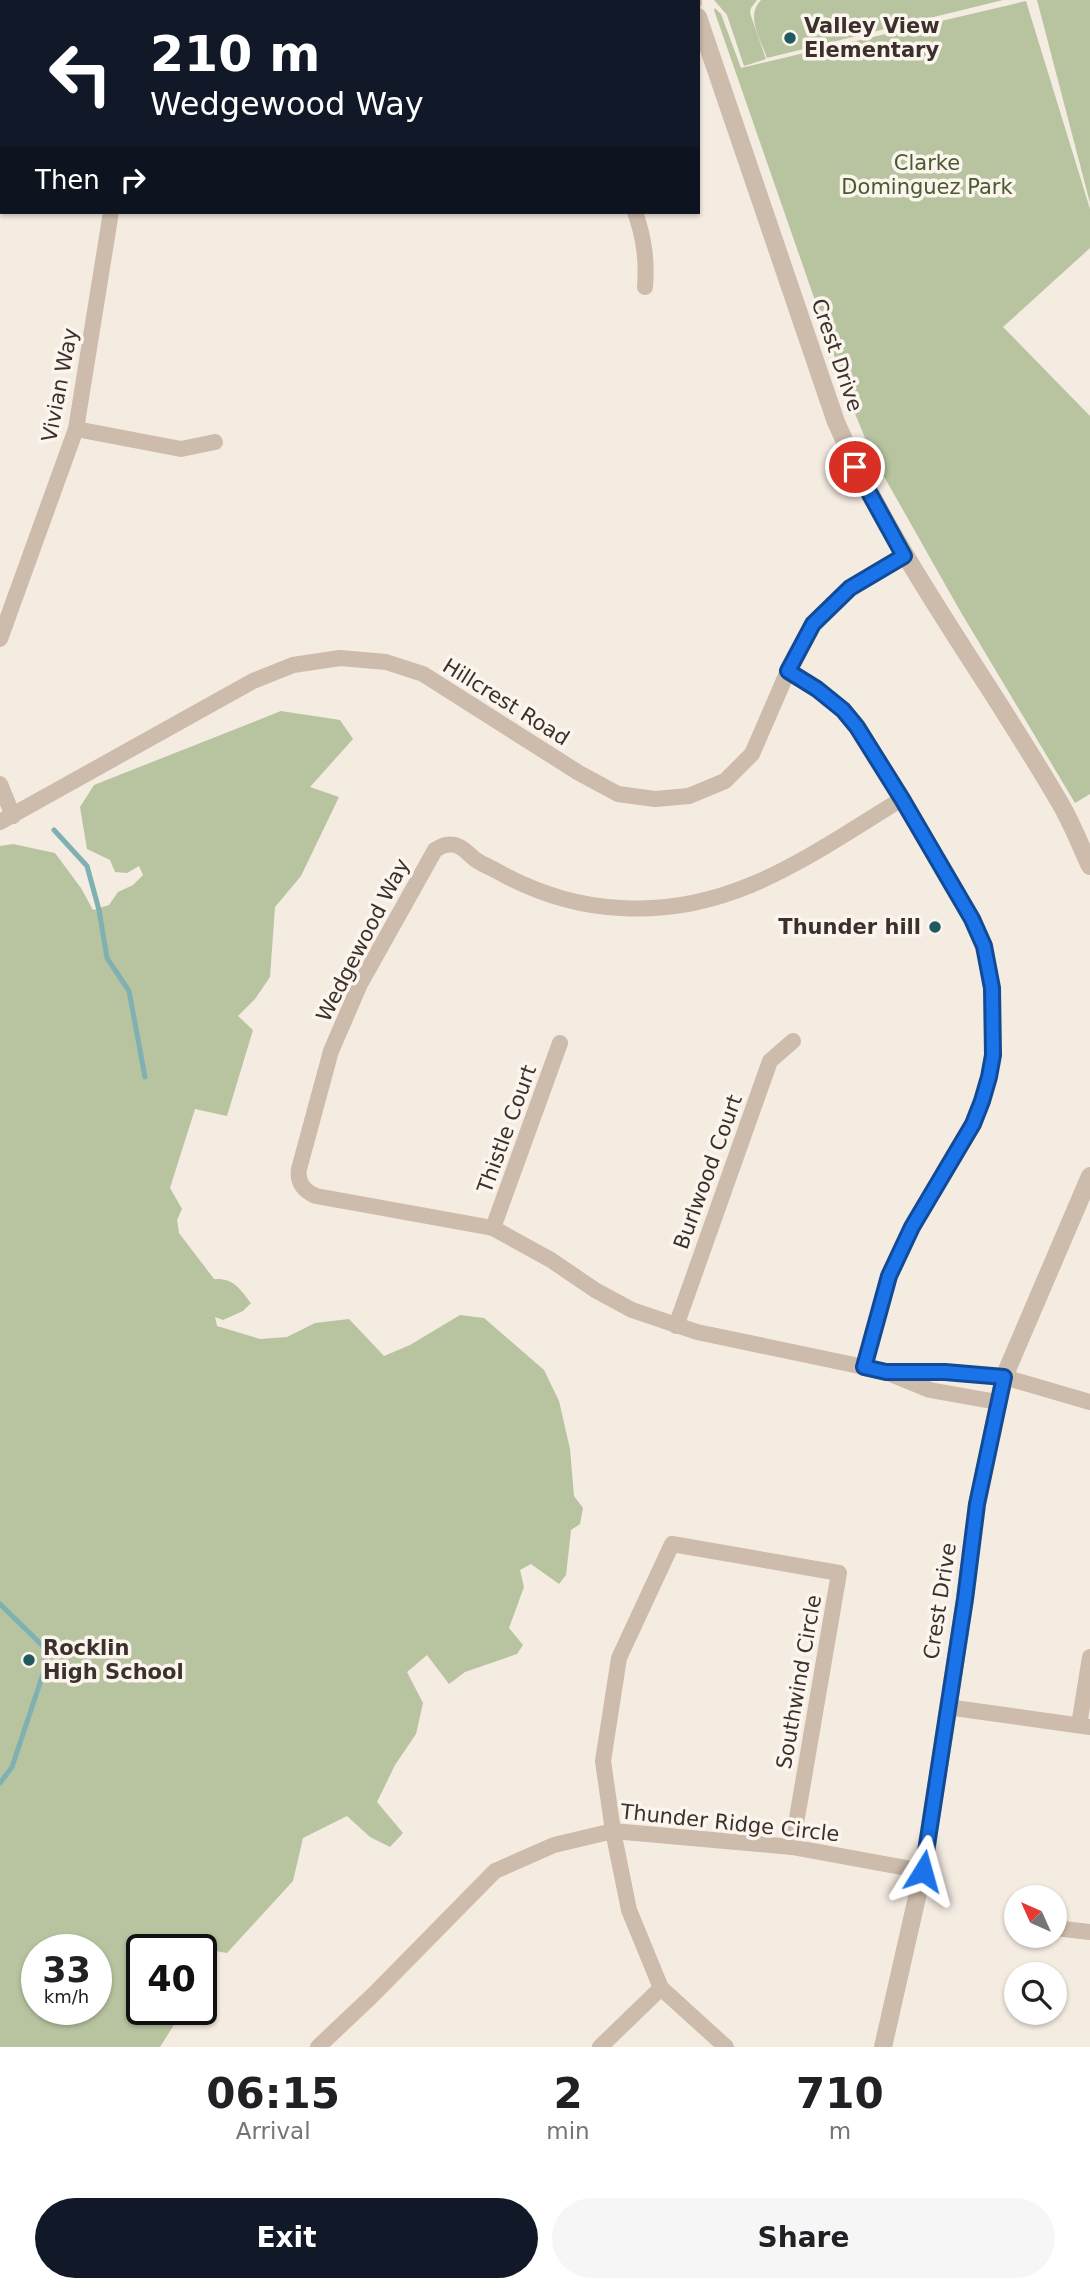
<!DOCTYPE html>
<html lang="en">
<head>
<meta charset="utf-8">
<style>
	body { margin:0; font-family:"DejaVu Sans",sans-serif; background:#f6f6f6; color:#202124; height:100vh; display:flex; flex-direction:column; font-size:26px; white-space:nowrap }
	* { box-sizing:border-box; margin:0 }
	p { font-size:23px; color:#757577 }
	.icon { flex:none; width:38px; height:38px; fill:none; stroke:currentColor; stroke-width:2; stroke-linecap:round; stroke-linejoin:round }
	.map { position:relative; height:2047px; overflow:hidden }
	.drawer { display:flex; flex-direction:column; background:#fff; flex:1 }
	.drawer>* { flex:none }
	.hud { position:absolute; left:0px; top:0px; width:700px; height:214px; box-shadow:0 2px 5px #0004; background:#111827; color:#fff; overflow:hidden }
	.needle { width:46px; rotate:315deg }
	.fabs { position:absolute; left:1004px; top:1885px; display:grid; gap:14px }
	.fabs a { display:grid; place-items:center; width:63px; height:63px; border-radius:50%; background:#fff; box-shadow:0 2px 5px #0004; font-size:35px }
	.speed { position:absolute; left:21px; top:1934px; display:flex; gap:14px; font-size:35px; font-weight:700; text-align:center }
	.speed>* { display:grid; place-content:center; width:91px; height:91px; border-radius:50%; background:#fff; box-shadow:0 2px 5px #0004; line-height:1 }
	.speed small { font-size:18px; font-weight:400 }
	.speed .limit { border:4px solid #111; border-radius:10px; background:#fff; color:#111 }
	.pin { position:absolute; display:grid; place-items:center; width:60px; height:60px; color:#fff; margin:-30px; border:4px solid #fff; border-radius:50%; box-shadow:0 2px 7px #0007 }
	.me { position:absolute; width:77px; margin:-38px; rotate:8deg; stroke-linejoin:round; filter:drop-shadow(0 0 5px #0008) }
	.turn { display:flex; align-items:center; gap:24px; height:147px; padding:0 35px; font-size:32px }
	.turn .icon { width:91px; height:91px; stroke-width:2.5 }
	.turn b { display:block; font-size:49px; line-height:60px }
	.then { display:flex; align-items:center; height:66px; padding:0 35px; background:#0003; gap:14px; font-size:26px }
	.eta { display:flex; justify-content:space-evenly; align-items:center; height:119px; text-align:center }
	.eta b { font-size:42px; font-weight:700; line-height:49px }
	.cta { display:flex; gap:14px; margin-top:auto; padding:14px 35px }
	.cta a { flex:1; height:80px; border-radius:42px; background:#111827; color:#fff; font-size:28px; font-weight:700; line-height:80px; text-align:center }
	.cta a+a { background:#f6f6f6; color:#202124 }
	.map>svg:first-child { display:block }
	.green { fill:#b8c4a0; fill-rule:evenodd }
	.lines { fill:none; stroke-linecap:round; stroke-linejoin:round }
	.stream { stroke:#7fb0b2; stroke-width:5 }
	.minor { stroke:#cdbbac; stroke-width:16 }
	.tertiary { stroke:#cdbbac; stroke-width:18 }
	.route-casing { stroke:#114b97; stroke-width:18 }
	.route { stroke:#1a73e8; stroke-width:12 }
	.poi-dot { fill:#1f5a5e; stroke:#fbf5ee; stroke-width:2.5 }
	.labels { text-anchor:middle; stroke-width:7; stroke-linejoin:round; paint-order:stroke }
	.poi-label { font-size:21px; font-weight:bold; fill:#3b302b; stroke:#fbf5ee; text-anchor:start }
	.park-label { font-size:21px; fill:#4a5a2e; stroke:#fbf5ee }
	.street-label { font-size:21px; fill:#3b302b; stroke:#fbf5ee }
</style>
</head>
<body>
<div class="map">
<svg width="1090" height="2047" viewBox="0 0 1090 2047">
	<rect width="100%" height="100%" fill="#f4ebe1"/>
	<g class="green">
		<path d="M714,0H757L751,8L750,13L766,59L744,66L727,15Z"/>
		<path d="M761,0H1003L767,58C761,40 745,16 761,0Z"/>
		<path d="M1037,0H1090V203Z"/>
		<path d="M1026,1L1090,209V248L1003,327L1090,416V794L1075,803L959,609L873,457L851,404L714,10L715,8L721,14L741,68Z"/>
		<path d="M281,711L340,720L353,739L310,787L339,797L301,876L275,907L270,977L255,999L238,1016L253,1030L227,1116L195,1109L170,1188L182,1209L177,1220L179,1233L214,1279C234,1278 239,1288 251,1303L243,1311L223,1320L215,1317L217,1326L260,1339L287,1337L315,1323L349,1319L384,1356L410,1345L460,1315L484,1318L544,1370L559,1401L570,1449L574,1496L583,1508L580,1524L571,1530L566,1575L559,1584L531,1564L520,1570L524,1587L509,1628L523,1645L517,1654L465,1672L449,1684L427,1655L407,1672L423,1703L416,1734L395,1765L377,1802L403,1833L390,1847L370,1837L347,1816L303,1838L293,1881L227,1953L210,1950L201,1961V1950H142V2009H184L160,2047H0V846L13,844L55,853L81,888L93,910L109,905L118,892L133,885L143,875L139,866L127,873L115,872L110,860L87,849L80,807L94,785ZM37,1950H96V2009H37Z"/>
	</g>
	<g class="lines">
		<g class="stream">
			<path d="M54,830L87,866L99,910L107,958L129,991L145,1077"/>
			<path d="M0,1604L44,1647L46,1665L12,1767L0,1783"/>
		</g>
		<g class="minor">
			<path d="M562,0V2"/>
			<path d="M584,2L589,0"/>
			<path d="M623,2L628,0"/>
			<path d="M635,212C644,238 647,259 645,287"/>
			<path d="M76,429L181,449L215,442"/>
			<path d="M0,639L76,429L111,212"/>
			<path d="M788,671L817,689L843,710L857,727L902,799L972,919L984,946L992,988L993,1055L989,1077L982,1101L973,1124L912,1227L889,1276L864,1367"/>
			<path d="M0,784L13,816"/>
			<path d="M902,799C811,854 733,915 621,908C576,906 534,892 495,870C489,867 482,864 476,860C469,855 464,847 455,845C447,843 442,846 435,850L360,984L331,1051L299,1169C297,1183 304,1191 316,1196L493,1228L551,1260L595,1290L632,1310L697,1332L864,1367L886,1372L930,1390L997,1402"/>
			<path d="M0,822L253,681L293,665L340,658L386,662L423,674L579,773L618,794L655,799L689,796L725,781L752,754L788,671L813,624L850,588L904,556"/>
			<path d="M493,1228L560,1043"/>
			<path d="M676,1326L770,1061L793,1041"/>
			<path d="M893,1372H945L1004,1377L1090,1402"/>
			<path d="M947,1707L1090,1727"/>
			<path d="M1079,1725L1090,1657"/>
			<path d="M1055,1928L1090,1932"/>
			<path d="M318,2047L374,1994L495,1871L554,1845L613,1831L792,1847L923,1871"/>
			<path d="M600,2047L661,1988"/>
			<path d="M726,2047L661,1988L629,1910L613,1831L603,1761L619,1658L672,1544L839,1573L792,1847"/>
		</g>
		<g class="tertiary">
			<path d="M693,0V2"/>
			<path d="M698,17L836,422C895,558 986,675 1060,803C1072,823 1080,845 1090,866"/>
			<path d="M883,2047L923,1871L965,1599L977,1505L1004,1377L1090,1176"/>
		</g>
	</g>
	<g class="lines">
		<defs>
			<path id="route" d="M855,467L904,556L850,588L813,624L788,671L817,689L843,710L857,727L902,799L972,919L984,946L992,988L993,1055L989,1077L982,1101L973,1124L912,1227L889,1276L864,1367L886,1372H945L1004,1377L977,1504L965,1599L923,1871"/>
		</defs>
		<use href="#route" class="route-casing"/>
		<use href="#route" class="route"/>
	</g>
	<g class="poi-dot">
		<circle cx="790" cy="38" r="7"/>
		<circle cx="935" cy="927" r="7"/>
		<circle cx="29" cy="1660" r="7"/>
	</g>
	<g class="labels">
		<g class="poi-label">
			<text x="804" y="33">Valley View<tspan x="804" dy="24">Elementary</tspan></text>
			<text x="921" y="934" text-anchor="end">Thunder hill</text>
			<text x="43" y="1655">Rocklin<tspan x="43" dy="24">High School</tspan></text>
		</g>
		<g class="park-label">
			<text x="927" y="170">Clarke<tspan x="927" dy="24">Dominguez Park</tspan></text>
		</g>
		<g class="street-label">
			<text transform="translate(837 355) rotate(71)" y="7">Crest Drive</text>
			<text transform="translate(60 385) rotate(-79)" y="7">Vivian Way</text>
			<text transform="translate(506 702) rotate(32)" y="7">Hillcrest Road</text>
			<text transform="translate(363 940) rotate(-63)" y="7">Wedgewood Way</text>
			<text transform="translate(507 1129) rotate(-70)" y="7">Thistle Court</text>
			<text transform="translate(708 1172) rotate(-70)" y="7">Burlwood Court</text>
			<text transform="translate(940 1601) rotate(-81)" y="7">Crest Drive</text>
			<text transform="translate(799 1682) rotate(-80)" y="7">Southwind Circle</text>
			<text transform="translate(730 1823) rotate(6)" y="7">Thunder Ridge Circle</text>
		</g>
	</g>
</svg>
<div class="fabs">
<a><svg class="needle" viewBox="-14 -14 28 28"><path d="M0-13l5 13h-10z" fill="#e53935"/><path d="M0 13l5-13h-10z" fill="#757577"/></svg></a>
<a><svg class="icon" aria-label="search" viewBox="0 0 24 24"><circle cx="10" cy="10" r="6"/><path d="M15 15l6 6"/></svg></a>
</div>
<div class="speed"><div>33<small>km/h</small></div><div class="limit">40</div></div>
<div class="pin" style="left:855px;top:467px;background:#d93025"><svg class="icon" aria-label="arrive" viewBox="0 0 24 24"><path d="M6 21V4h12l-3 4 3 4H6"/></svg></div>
<svg class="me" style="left:923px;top:1871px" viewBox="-20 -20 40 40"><path d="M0-17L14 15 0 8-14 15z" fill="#1a73e8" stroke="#fff" stroke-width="4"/></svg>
<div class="hud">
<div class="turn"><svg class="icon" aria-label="left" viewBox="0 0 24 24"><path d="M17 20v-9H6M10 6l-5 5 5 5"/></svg><div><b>210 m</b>Wedgewood Way</div></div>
<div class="then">Then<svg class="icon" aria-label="right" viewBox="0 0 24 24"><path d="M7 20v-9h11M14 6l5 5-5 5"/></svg></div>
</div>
</div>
<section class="drawer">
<div class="eta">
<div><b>06:15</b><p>Arrival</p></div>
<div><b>2</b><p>min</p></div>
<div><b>710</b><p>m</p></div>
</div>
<div class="cta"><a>Exit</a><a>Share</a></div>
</section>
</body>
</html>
